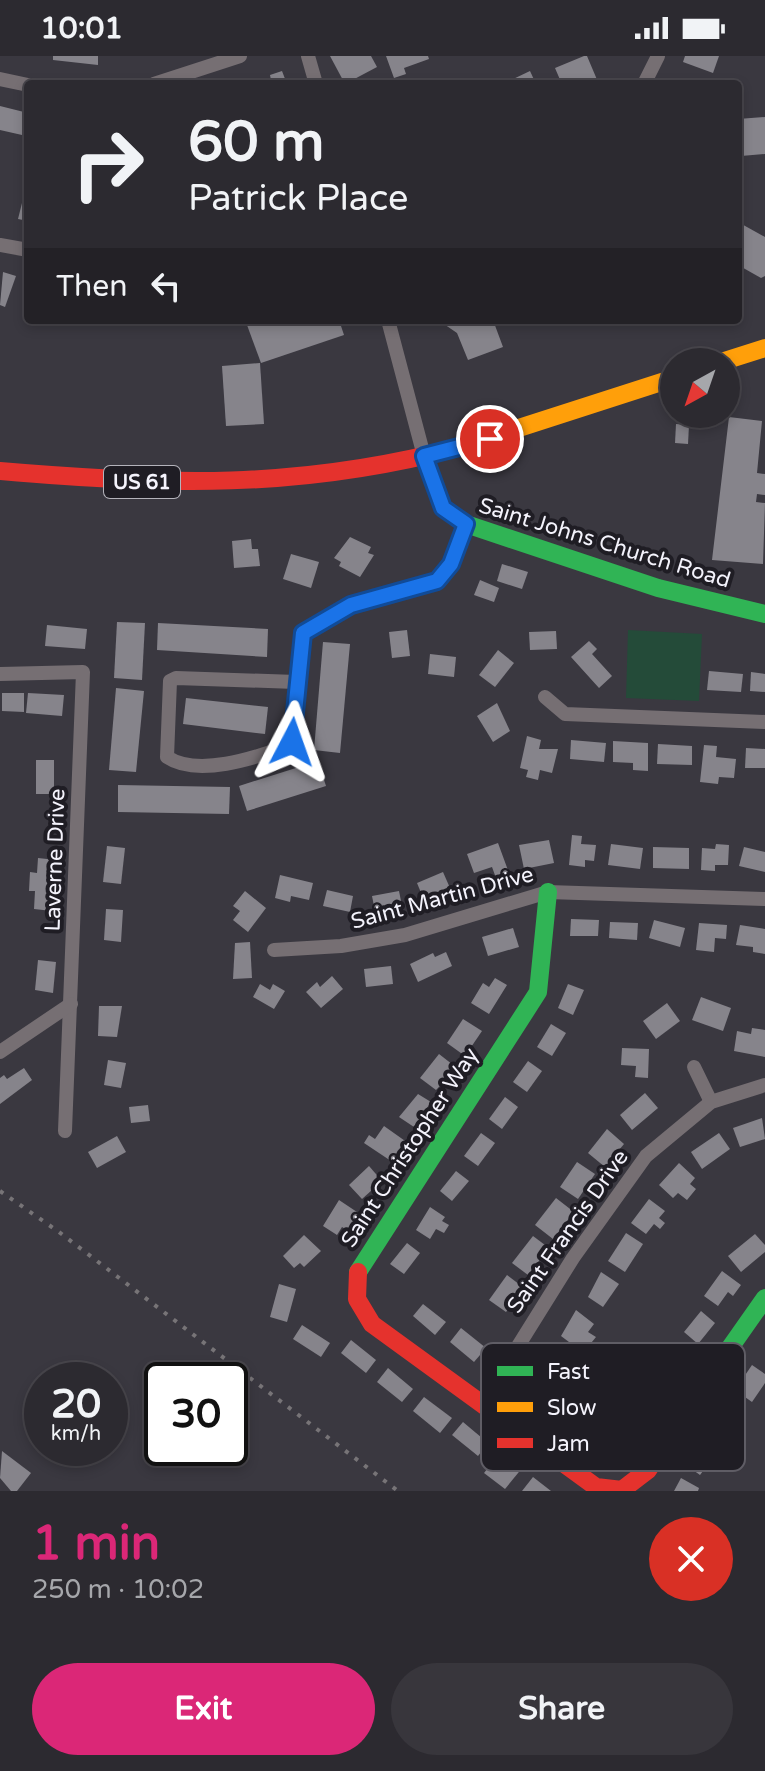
<!DOCTYPE html>
<html lang="en">
<head>
<meta charset="utf-8">
<style>
	body { margin:0; font-family:"Varela Round",sans-serif; background:#38363c; color:#f1f3f6; height:100vh; display:flex; flex-direction:column; font-size:30px; white-space:nowrap }
	* { box-sizing:border-box; margin:0 }
	p { font-size:26px; color:#a6a7ab }
	.icon { flex:none; width:44px; height:44px; fill:none; stroke:currentColor; stroke-width:2; stroke-linecap:round; stroke-linejoin:round }
	.map { position:relative; height:1435px; overflow:hidden }
	.side { display:flex; flex-direction:column; background:#2c2a30; flex:1 }
	.side>* { flex:none }
	.top-card { position:absolute; left:24px; top:24px; width:718px; height:244px; border-radius:8px; box-shadow:0 4px 12px #0003,0 0 0 2px #48464c; background:#2c2a30; color:#f1f3f6; overflow:hidden }
	.needle { width:52px; rotate:220deg }
	.fabs { position:absolute; left:660px; top:292px; display:grid; gap:16px }
	.fabs a { display:grid; place-items:center; width:80px; height:80px; border-radius:50%; background:#2c2a30; box-shadow:0 4px 12px #0003,0 0 0 2px #48464c; font-size:40px }
	.speed { position:absolute; left:24px; top:1306px; display:flex; gap:16px; font-size:40px; font-weight:700; text-align:center }
	.speed>* { display:grid; place-content:center; width:104px; height:104px; border-radius:50%; background:#2c2a30; box-shadow:0 4px 12px #0003,0 0 0 2px #48464c; line-height:1 }
	.speed small { font-size:20px; font-weight:400 }
	.speed .limit { border:4px solid #111; border-radius:12px; background:#fff; color:#111 }
	.pin { position:absolute; display:grid; place-items:center; width:68px; height:68px; color:#fff; margin:-34px; border:4px solid #fff; border-radius:50%; box-shadow:0 2px 8px #0007 }
	.me { position:absolute; width:88px; margin:-44px; rotate:4deg; stroke-linejoin:round; filter:drop-shadow(0 0 6px #0008) }
	.turn { display:flex; align-items:center; gap:28px; height:168px; padding:0 32px; font-size:36px }
	.turn .icon { width:104px; height:104px; stroke-width:2.5 }
	.turn b { display:block; font-size:56px; line-height:68px }
	.then { display:flex; align-items:center; height:76px; padding:0 32px; background:#0003; gap:16px; font-size:30px }
	.round { display:grid; place-items:center; flex:none; width:84px; height:84px; border-radius:42px; background:#38363c }
	.summary { display:flex; align-items:center; justify-content:space-between; height:136px; padding:0 32px }
	h1 { font-size:48px; font-weight:700; line-height:60px; color:#db2777 }
	.action { display:flex; gap:16px; margin-top:auto; padding:16px 32px }
	.action a { flex:1; height:92px; border-radius:48px; background:#db2777; color:#fff; font-size:32px; font-weight:700; line-height:92px; text-align:center }
	.action a+a { background:#38363c; color:#f1f3f6 }
	.status { display:flex; justify-content:space-between; align-items:center; height:56px; padding:0 40px; background:#2c2a30; direction:ltr }
	.status svg { height:22px; fill:currentColor }
	.map>svg:first-child { display:block }
	.green { fill:#244b39 }
	.building { fill:#86848b }
	.lines { fill:none; stroke-linecap:round; stroke-linejoin:round }
	.street { stroke:#766f73; stroke-width:14 }
	.fast { stroke:#30b455; stroke-width:18 }
	.slow { stroke:#ff9f0a; stroke-width:18 }
	.jam { stroke:#e5322d; stroke-width:18 }
	.rail { stroke:#777477; stroke-width:4; stroke-dasharray:4 8; stroke-linecap:butt }
	.route-casing { stroke:#114b97; stroke-width:20 }
	.route { stroke:#1a73e8; stroke-width:14 }
	.labels { text-anchor:middle; stroke-width:8; stroke-linejoin:round; paint-order:stroke }
	.shield { fill:#1f1d24; stroke:#b4b3bb; stroke-width:2 }
	.shield-label { font-size:20px; font-weight:bold; fill:#f4f3fc }
	.street-label { font-size:22px; fill:#f4f3fc; stroke:#1f1d24 }
	.key { fill:#1f1d24; stroke:#5f5d65; stroke-width:2 }
	.key-label { font-size:22px; fill:#f4f3fc }
</style>
</head>
<body>
<div class="status"><b>10:01</b><svg viewBox="0 0 49 12"><path d="M0 12V9h3v3zM5 12V6h3v6zM10 12V3h3v9zM15 12V0h3v12zM26 1h20v11H26zM47 4h2v5h-2z"/></svg></div>
<div class="map">
<svg width="765" height="1435" viewBox="0 0 765 1435">
	<rect width="100%" height="100%" fill="#3a3840"/>
	<path class="green" d="M628,574L702,578L699,645L626,642Z"/>
	<g class="building">
		<path d="M53,0H98V9L53,4Z"/>
		<path d="M330,0H371L377,11L345,28Z"/>
		<path d="M386,0H428L429,3L404,12L406,18L394,22Z"/>
		<path d="M584,0H587L598,26L555,28L561,26L555,12Z"/>
		<path d="M685,0H719L713,17L683,6Z"/>
		<path d="M282,15L287,28H260L271,24L270,19Z"/>
		<path d="M530,15L536,28H503Z"/>
		<path d="M0,50L28,57V70L24,69L22,79L0,74Z"/>
		<path d="M765,61V98L741,100L738,63Z"/>
		<path d="M23,143L28,144V165L18,163Z"/>
		<path d="M738,166L765,181V220L761,222L738,209Z"/>
		<path d="M3,216L16,220L5,251L0,249Z"/>
		<path d="M262,264H339L344,279L261,307L247,269Z"/>
		<path d="M438,264H493L503,291L468,304L457,277Z"/>
		<path d="M260,307L264,368L226,370L222,310Z"/>
		<path d="M729,361L762,365L757,417L765,418V439L757,438L756,446L765,447L763,508L712,504Z"/>
		<path d="M676,368L689,369L688,388L675,387Z"/>
		<path d="M350,481L371,491L368,497L374,499L360,521L339,510L341,506L334,502Z"/>
		<path d="M251,483L252,493H258L260,510L234,512L232,485Z"/>
		<path d="M291,498L319,506L311,532L283,523Z"/>
		<path d="M502,508L528,516L522,533L497,525Z"/>
		<path d="M480,524L499,532L494,546L474,539Z"/>
		<path d="M117,566L145,567L142,624L114,622Z"/>
		<path d="M158,567L268,573L267,601L157,594Z"/>
		<path d="M47,569L87,573L85,593L45,590Z"/>
		<path d="M407,574L410,600L392,602L389,576Z"/>
		<path d="M556,575L557,593L530,594L529,576Z"/>
		<path d="M589,585L597,593L592,598L612,620L599,632L571,601Z"/>
		<path d="M323,586L350,588L340,697L314,694Z"/>
		<path d="M498,594L514,607L495,631L479,619Z"/>
		<path d="M430,598L456,601L454,621L428,618Z"/>
		<path d="M709,615L743,618L741,636L707,634Z"/>
		<path d="M751,616L765,618V636L750,635Z"/>
		<path d="M116,632L144,635L136,716L109,714Z"/>
		<path d="M2,637H24V656L2,655Z"/>
		<path d="M28,637L64,639L62,660L26,657Z"/>
		<path d="M186,642L268,651L265,678L183,668Z"/>
		<path d="M497,647L510,675L493,686L477,660Z"/>
		<path d="M527,680L541,684L539,693H558L552,717L540,714L538,724L526,721L528,714L520,712Z"/>
		<path d="M571,684L606,687L604,706L570,703Z"/>
		<path d="M613,685L648,687V715L633,714V707L613,706Z"/>
		<path d="M658,688L692,690V709L657,708Z"/>
		<path d="M704,689L717,690L716,701L736,703L734,722L719,721L718,728L700,726Z"/>
		<path d="M746,692L765,693V712H745Z"/>
		<rect x="36" y="704" width="18" height="34"/>
		<path d="M318,705L326,730L247,755L239,730Z"/>
		<path d="M118,729L230,731L229,758L118,756Z"/>
		<path d="M572,779L582,780L581,788L596,789L594,805L585,804V811L569,809Z"/>
		<path d="M549,784L554,807L524,813L519,789Z"/>
		<path d="M498,787L509,817L496,822L492,811L474,817L467,798Z"/>
		<path d="M611,788L643,792L640,813L608,809Z"/>
		<path d="M716,788L729,789L728,809H715V815L701,814L702,792L715,793Z"/>
		<path d="M107,790L125,792L121,828L103,826Z"/>
		<path d="M653,791L689,792V813L653,812Z"/>
		<path d="M744,791L765,796V816L739,810Z"/>
		<path d="M38,802L56,804L55,817L59,818L52,855L34,853L35,835H29L30,816L37,817Z"/>
		<path d="M443,816L450,832L424,844L417,827Z"/>
		<path d="M280,819L313,827L309,844L291,840L290,846L275,842Z"/>
		<path d="M327,834L353,840L350,856L323,850Z"/>
		<path d="M245,835L266,852L248,876L233,864L240,855L233,850Z"/>
		<path d="M399,835L402,850L375,855L372,840Z"/>
		<path d="M106,853L123,854L121,886L104,884Z"/>
		<path d="M571,863L599,864L598,880H570Z"/>
		<path d="M654,864L685,872L680,891L649,882Z"/>
		<path d="M610,866L638,867L637,884L609,882Z"/>
		<path d="M699,867L727,869L726,883L715,882L714,896L696,894Z"/>
		<path d="M740,869L765,873V898L753,896V891L736,889Z"/>
		<path d="M513,872L519,891L488,900L482,881Z"/>
		<path d="M250,886L252,922L233,923L235,887Z"/>
		<path d="M446,896L452,910L418,926L410,908L433,897L435,901Z"/>
		<path d="M38,904L56,906L53,937L35,934Z"/>
		<path d="M391,910L393,928L366,931L364,913Z"/>
		<path d="M332,920L343,933L321,952L306,936L317,926L320,931Z"/>
		<path d="M495,922L507,929L489,958L471,947L483,927L489,931Z"/>
		<path d="M260,928L270,934L273,928L285,935L274,953L253,941Z"/>
		<path d="M568,928L584,934L573,959L558,952Z"/>
		<path d="M701,941L731,952L723,975L692,964Z"/>
		<path d="M667,947L680,965L656,983L643,965Z"/>
		<path d="M99,950H122L117,981L98,980Z"/>
		<path d="M463,963L482,975L465,1000L447,987Z"/>
		<path d="M551,968L566,977L552,1000L537,991Z"/>
		<path d="M752,972L765,974V1001L734,995L737,975L751,978Z"/>
		<path d="M622,992L649,993L648,1022L635,1021L636,1010L621,1009Z"/>
		<path d="M439,998L457,1012L436,1034L420,1022Z"/>
		<path d="M108,1004L126,1007L121,1032L104,1029Z"/>
		<path d="M528,1005L542,1015L527,1036L513,1026Z"/>
		<path d="M24,1012L32,1024L0,1048V1022L4,1019L7,1023Z"/>
		<path d="M645,1037L658,1052L632,1074L620,1059Z"/>
		<path d="M418,1038L431,1046L414,1071L399,1061Z"/>
		<path d="M505,1041L518,1051L502,1073L489,1063Z"/>
		<path d="M148,1049L150,1065L131,1067L129,1051Z"/>
		<path d="M762,1062L765,1083L740,1091L733,1072Z"/>
		<path d="M384,1070L408,1087L391,1105L364,1087L369,1079L375,1083Z"/>
		<path d="M607,1073L624,1088L605,1111L588,1097Z"/>
		<path d="M481,1077L495,1087L478,1110L464,1100Z"/>
		<path d="M719,1077L730,1093L702,1113L691,1096Z"/>
		<path d="M117,1080L126,1096L97,1112L88,1096Z"/>
		<path d="M577,1106L595,1118L578,1143L560,1131Z"/>
		<path d="M679,1107L695,1122L690,1128L696,1133L687,1144L678,1137L673,1142L659,1129Z"/>
		<path d="M369,1110L382,1125L362,1143L349,1129Z"/>
		<path d="M456,1115L469,1125L452,1145L440,1135Z"/>
		<path d="M556,1142L574,1156L553,1183L535,1169Z"/>
		<path d="M649,1143L665,1155L659,1162L665,1167L660,1173L654,1168L646,1178L631,1167Z"/>
		<path d="M339,1144L360,1158L349,1175L342,1171L337,1179L323,1170Z"/>
		<path d="M430,1151L445,1161L442,1165L449,1169L444,1177L436,1173L430,1183L416,1174Z"/>
		<path d="M626,1177L643,1188L625,1216L608,1205Z"/>
		<path d="M755,1178L765,1189V1196L741,1216L728,1200Z"/>
		<path d="M304,1179L321,1195L304,1211L300,1207L294,1212L283,1200Z"/>
		<path d="M533,1180L549,1192L528,1219L512,1207Z"/>
		<path d="M407,1187L420,1197L404,1218L390,1208Z"/>
		<path d="M722,1215L741,1229L733,1240L728,1236L718,1250L704,1240Z"/>
		<path d="M601,1216L619,1228L603,1251L588,1241Z"/>
		<path d="M507,1219L524,1232L506,1256L489,1244Z"/>
		<path d="M279,1228L296,1233L287,1266L270,1261Z"/>
		<path d="M423,1248L446,1266L435,1279L413,1260Z"/>
		<path d="M576,1254L594,1268L588,1276L596,1281L587,1292L581,1287L577,1292L561,1280Z"/>
		<path d="M701,1255L715,1267L698,1288L684,1276Z"/>
		<path d="M302,1269L330,1287L321,1301L293,1283Z"/>
		<path d="M461,1272L486,1292L474,1306L450,1286Z"/>
		<path d="M351,1284L376,1304L366,1317L341,1297Z"/>
		<path d="M752,1309L765,1318V1327L752,1346L735,1334Z"/>
		<path d="M388,1312L413,1333L402,1346L377,1326Z"/>
		<path d="M424,1341L452,1362L440,1377L413,1355Z"/>
		<path d="M463,1366L488,1387L478,1400L452,1379Z"/>
		<path d="M703,1384L726,1401L721,1409L712,1403L700,1419L686,1409Z"/>
		<path d="M2,1395L31,1417L17,1435H11L0,1422Z"/>
		<path d="M499,1398L523,1411L505,1433L484,1417Z"/>
		<path d="M533,1421L551,1435H522Z"/>
		<path d="M681,1422L699,1432L698,1435H674Z"/>
	</g>
	<g class="lines">
		<g class="street">
			<path d="M308,0L316,28"/>
			<path d="M0,23L28,29"/>
			<path d="M154,28L240,0"/>
			<path d="M644,28L658,0"/>
			<path d="M0,189L28,194"/>
			<path d="M388,264L424,400"/>
			<path d="M0,618L83,616L65,1075"/>
			<path d="M296,626L176,622L170,625L167,701C198,722 257,701 289,690L303,577L351,549L437,525L451,508L466,468"/>
			<path d="M545,641L565,658L765,666"/>
			<path d="M274,894L341,890L405,879L548,836L765,843"/>
			<path d="M0,996L71,948"/>
			<path d="M694,1011L711,1046"/>
			<path d="M482,1348L573,1202L646,1100L711,1046L765,1029"/>
		</g>
		<g class="fast">
			<path d="M424,400L443,452L466,468L658,532L765,558"/>
			<path d="M358,1216L538,936L548,836"/>
			<path d="M701,1333L765,1242"/>
		</g>
		<g class="slow">
			<path d="M721,306L765,292"/>
			<path d="M460,391L674,322"/>
		</g>
		<g class="jam">
			<path d="M0,415C164,429 299,434 460,391"/>
			<path d="M358,1216L357,1243L372,1268L596,1431L622,1434L648,1414L701,1333"/>
		</g>
		<path class="rail" d="M0,1135L59,1176L398,1435"/>
	</g>
	<g class="lines">
		<defs>
			<path id="route" d="M292,686L303,577L351,549L437,525L451,508L466,468L443,452L424,400L490,383"/>
		</defs>
		<use href="#route" class="route-casing"/>
		<use href="#route" class="route"/>
	</g>
	<g class="labels">
		<rect class="shield" x="104" y="410" width="76" height="32" rx="6"/>
		<g class="shield-label">
			<text x="142" y="433">US 61</text>
		</g>
		<g class="street-label">
			<text transform="translate(605 486) rotate(17)" y="8">Saint Johns Church Road</text>
			<text transform="translate(54 804) rotate(-88)" y="8">Laverne Drive</text>
			<text transform="translate(442 841) rotate(-15)" y="8">Saint Martin Drive</text>
			<text transform="translate(409 1091) rotate(-57)" y="8">Saint Christopher Way</text>
			<text transform="translate(567 1175) rotate(-55)" y="8">Saint Francis Drive</text>
		</g>
	</g>
	<rect x="481" y="1287" width="264" height="128" rx="12" class="key"/>
	<rect x="497" y="1310" width="36" height="10" fill="#30b455"/>
	<rect x="497" y="1346" width="36" height="10" fill="#ff9f0a"/>
	<rect x="497" y="1382" width="36" height="10" fill="#e5322d"/>
	<g class="key-label">
		<text x="547" y="1323">Fast</text>
		<text x="547" y="1359">Slow</text>
		<text x="547" y="1395">Jam</text>
	</g>
</svg>
<div class="fabs">
<a><svg class="needle" viewBox="-14 -14 28 28"><path d="M0-13l5 13h-10z" fill="#e53935"/><path d="M0 13l5-13h-10z" fill="#a6a7ab"/></svg></a>
</div>
<div class="speed"><div>20<small>km/h</small></div><div class="limit">30</div></div>
<div class="pin" style="left:490px;top:383px;background:#d93025"><svg class="icon" aria-label="arrive" viewBox="0 0 24 24"><path d="M6 21V4h12l-3 4 3 4H6"/></svg></div>
<svg class="me" style="left:292px;top:686px" viewBox="-20 -20 40 40"><path d="M0-17L14 15 0 8-14 15z" fill="#1a73e8" stroke="#fff" stroke-width="4"/></svg>
<div class="top-card">
<div class="turn"><svg class="icon" aria-label="right" viewBox="0 0 24 24"><path d="M7 20v-9h11M14 6l5 5-5 5"/></svg><div><b>60 m</b>Patrick Place</div></div>
<div class="then">Then<svg class="icon" aria-label="left" viewBox="0 0 24 24"><path d="M17 20v-9H6M10 6l-5 5 5 5"/></svg></div>
</div>
</div>
<section class="side">
<div class="summary"><div><h1>1 min</h1><p>250 m · 10:02</p></div><a class="round" style="background:#d93025;color:#fff"><svg class="icon" aria-label="close" viewBox="0 0 24 24"><path d="M6 6l12 12M18 6L6 18"/></svg></a></div>
<div class="action"><a>Exit</a><a>Share</a></div>
</section>
</body>
</html>
